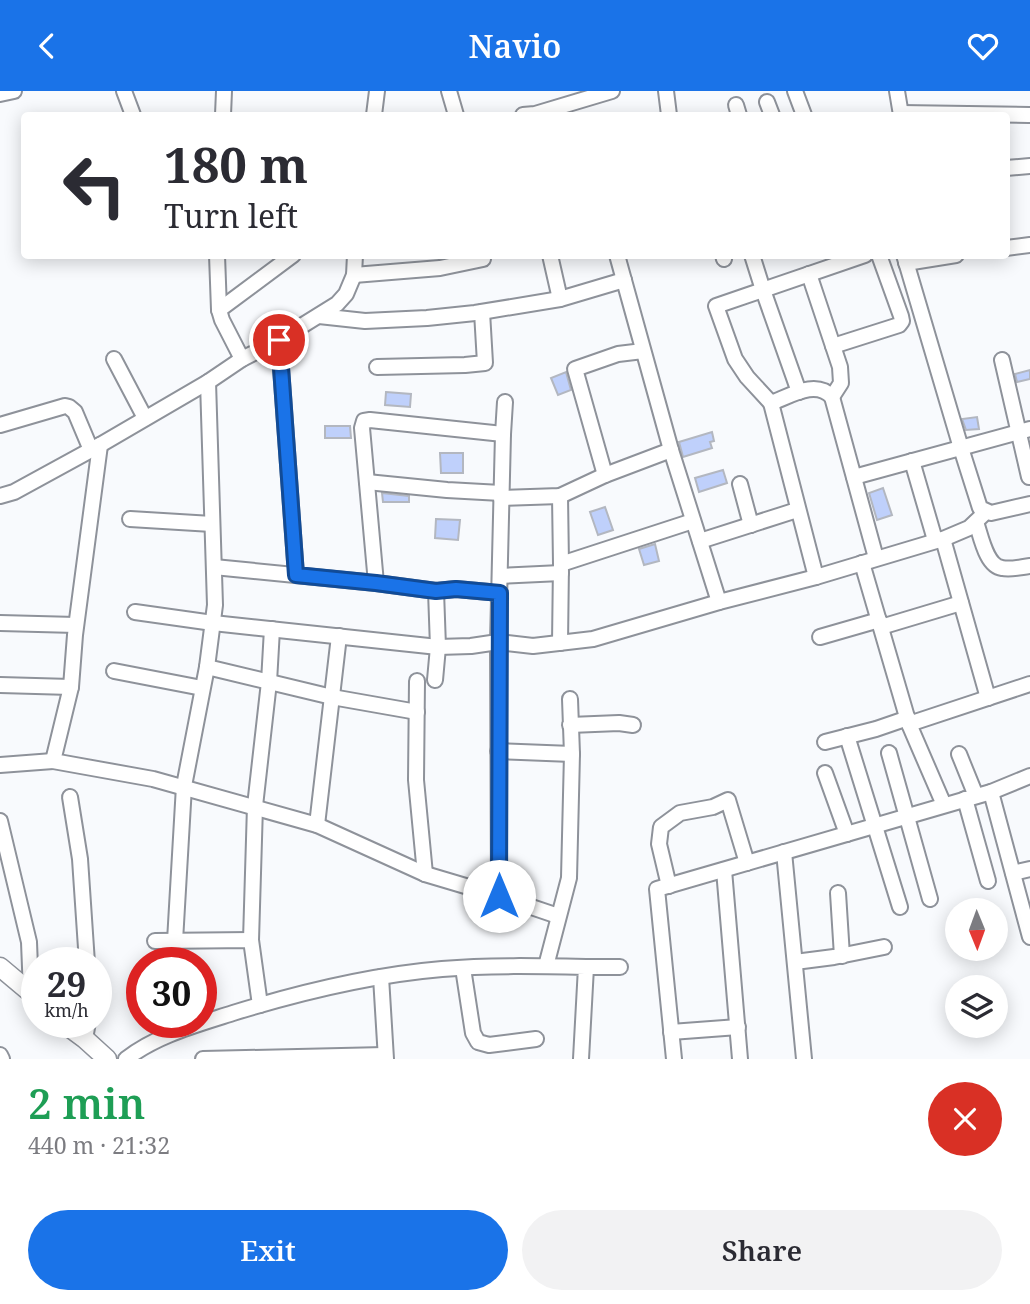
<!DOCTYPE html>
<html lang="en">
<head>
<meta charset="utf-8">
<style>
	body { margin:0; font-family:"Noto Serif",serif; background:#f2f2f3; color:#2b2b33; height:100vh; display:flex; flex-direction:column; font-size:26px; white-space:nowrap }
	* { box-sizing:border-box; margin:0 }
	p { font-size:23px; color:#7c7c81 }
	.icon { flex:none; width:38px; height:38px; fill:none; stroke:currentColor; stroke-width:2; stroke-linecap:round; stroke-linejoin:round }
	.map { position:relative; height:968px; overflow:hidden }
	.side { display:flex; flex-direction:column; background:#fff; flex:1 }
	.side>* { flex:none }
	.banner { position:absolute; left:21px; top:21px; width:989px; height:147px; border-radius:7px; box-shadow:0 4px 18px #0003; background:#fff; color:#2b2b33; overflow:hidden }
	.needle { width:46px; rotate:179deg }
	.fabs { position:absolute; left:945px; top:807px; display:grid; gap:14px }
	.fabs a { display:grid; place-items:center; width:63px; height:63px; border-radius:50%; background:#fff; box-shadow:0 4px 18px #0003; font-size:35px }
	.speed { position:absolute; left:21px; top:856px; display:flex; gap:14px; font-size:35px; font-weight:700; text-align:center }
	.speed>* { display:grid; place-content:center; width:91px; height:91px; border-radius:50%; background:#fff; box-shadow:0 4px 18px #0003; line-height:1 }
	.speed small { font-size:18px; font-weight:400 }
	.speed .limit { border:10px solid #d22; background:#fff; color:#111 }
	.pin { position:absolute; display:grid; place-items:center; width:60px; height:60px; color:#fff; margin:-30px; border:4px solid #fff; border-radius:50%; box-shadow:0 2px 7px #0007 }
	.me { position:absolute; width:77px; margin:-38px; rotate:0deg; stroke-linejoin:round; filter:drop-shadow(0 0 5px #0008) }
	.turn { display:flex; align-items:center; gap:24px; height:147px; padding:0 28px; font-size:32px }
	.turn .icon { width:91px; height:91px; stroke-width:2.5 }
	.turn b { display:block; font-size:49px; line-height:60px }
	.round { display:grid; place-items:center; flex:none; width:74px; height:74px; border-radius:37px; background:#f2f2f3 }
	.overview { display:flex; align-items:center; justify-content:space-between; height:119px; padding:0 28px }
	h1 { font-size:42px; font-weight:600; line-height:52px; color:#1e9e55 }
	.button { display:flex; gap:14px; margin-top:auto; padding:14px 28px }
	.button a { flex:1; height:80px; border-radius:42px; background:#1a73e8; color:#fff; font-size:28px; font-weight:600; line-height:80px; text-align:center }
	.button a+a { background:#f2f2f3; color:#2b2b33 }
	header { display:flex; justify-content:space-between; align-items:center; height:91px; padding:0 28px; background:#1a73e8; color:#fff; font-size:32px; font-weight:600 }
	.map>svg:first-child { display:block }
	.building { fill:#bfd0fb; stroke:#b3b7c0; stroke-width:2 }
	.lines { fill:none; stroke-linecap:round; stroke-linejoin:round }
	.minor-casing { stroke:#8e929a; stroke-width:18 }
	.major-casing { stroke:#8e929a; stroke-width:21 }
	.minor { stroke:#fff; stroke-width:14 }
	.major { stroke:#fff; stroke-width:18 }
	.route-casing { stroke:#114b97; stroke-width:18 }
	.route { stroke:#1a73e8; stroke-width:12 }
</style>
</head>
<body>
<header><svg class="icon" aria-label="back" viewBox="0 0 24 24"><path d="M15 5l-7 7 7 7"/></svg>Navio<svg class="icon" aria-label="heart" viewBox="0 0 24 24"><path d="M12 20l-8-8c-3-5 5-10 8-4 3-6 11-1 8 4z"/></svg></header>
<div class="map">
<svg width="1030" height="968" viewBox="0 0 1030 968">
	<rect width="100%" height="100%" fill="#f8fafd"/>
	<g class="building">
		<path d="M1030,279V288L1017,291L1015,283Z"/>
		<path d="M566,281L571,299L558,304L551,287Z"/>
		<path d="M386,301L411,303L410,316L385,314Z"/>
		<path d="M977,326L979,338L966,339L962,328Z"/>
		<path d="M325,335H350L351,347H325Z"/>
		<path d="M712,341L714,350L710,351L712,357L683,366L679,351Z"/>
		<path d="M440,362H463V382H441Z"/>
		<path d="M723,379L727,392L699,401L695,387Z"/>
		<path d="M883,397L892,424L877,429L869,402Z"/>
		<path d="M382,402L409,405V411H383Z"/>
		<path d="M605,416L613,439L598,444L590,421Z"/>
		<path d="M436,428L460,429L458,449L435,447Z"/>
		<path d="M655,453L659,470L644,474L639,458Z"/>
	</g>
	<g class="lines">
		<defs>
			<g id="minor">
				<path d="M124,0L133,24"/>
				<path d="M449,0L456,24"/>
				<path d="M666,0L669,24"/>
				<path d="M795,0L804,24"/>
				<path d="M897,0L901,24"/>
				<path d="M0,3L14,0"/>
				<path d="M767,11L772,24"/>
				<path d="M736,14L739,24"/>
				<path d="M901,22L1029,24"/>
				<path d="M223,24L224,0"/>
				<path d="M374,24L377,0"/>
				<path d="M523,24L535,23L612,0"/>
				<path d="M1006,77L1030,75"/>
				<path d="M1006,157L1030,154"/>
				<path d="M217,164L219,219L222,229L242,268"/>
				<path d="M550,164L560,208"/>
				<path d="M617,164L671,359L719,511"/>
				<path d="M723,164L724,168"/>
				<path d="M752,164L763,199L799,301"/>
				<path d="M904,164L961,357L980,417L991,422L1030,413"/>
				<path d="M906,172L956,164"/>
				<path d="M809,183L840,276L841,292L832,306"/>
				<path d="M354,184L440,177L483,168L481,164"/>
				<path d="M219,219L293,164"/>
				<path d="M319,225L365,230L427,227L475,222L560,208L624,189"/>
				<path d="M279,249L296,484"/>
				<path d="M833,255L899,234L902,230L901,225L879,164"/>
				<path d="M114,268L145,327"/>
				<path d="M1002,269L1029,386"/>
				<path d="M377,276L465,274L485,272L482,221"/>
				<path d="M771,312L747,286L735,268L716,215L865,164"/>
				<path d="M0,334L65,315L69,316L75,321L91,359"/>
				<path d="M100,354L75,544L71,596L53,670L153,688L317,734L425,783L499,805L558,825"/>
				<path d="M912,370L935,449"/>
				<path d="M605,384L575,278L618,263L643,260"/>
				<path d="M854,386L1030,338"/>
				<path d="M367,391L447,399L501,402"/>
				<path d="M740,393L751,434"/>
				<path d="M0,405L14,401L100,354L208,291L242,268L279,249L337,213L346,203L354,184L355,164"/>
				<path d="M560,405L561,473L560,552"/>
				<path d="M501,407L560,405L605,384L671,359"/>
				<path d="M130,428L212,433"/>
				<path d="M976,431C981,445 986,475 1002,477C1011,479 1021,476 1030,475"/>
				<path d="M943,448L988,607"/>
				<path d="M700,450L797,419"/>
				<path d="M862,472L909,633L944,714"/>
				<path d="M561,473L693,430"/>
				<path d="M214,476L376,492L436,500L438,556L435,589"/>
				<path d="M500,485L561,482"/>
				<path d="M816,486L771,312C790,305 816,288 832,306L876,467"/>
				<path d="M376,492L362,337L364,330L370,329L503,343"/>
				<path d="M436,500L456,498L500,502"/>
				<path d="M135,521L213,532L438,556L471,555L498,551L533,555L593,548L719,511L816,486L943,448L969,437L986,421"/>
				<path d="M0,532L76,534"/>
				<path d="M881,536L961,512"/>
				<path d="M820,546L879,529"/>
				<path d="M207,576L332,606L417,621"/>
				<path d="M114,580L202,597"/>
				<path d="M417,590L416,689L425,783"/>
				<path d="M0,594L71,596"/>
				<path d="M909,633L1030,593"/>
				<path d="M570,634L619,632L633,634"/>
				<path d="M847,645L900,816"/>
				<path d="M825,651L876,638L908,627"/>
				<path d="M498,660L572,663"/>
				<path d="M889,662L930,808"/>
				<path d="M959,663L976,705"/>
				<path d="M0,674L53,670"/>
				<path d="M825,682L847,743"/>
				<path d="M991,701L1030,846"/>
				<path d="M70,706L80,768L87,872"/>
				<path d="M965,708L988,790"/>
				<path d="M0,730L29,851L31,902"/>
				<path d="M317,734L339,545"/>
				<path d="M784,761L804,968"/>
				<path d="M724,779L740,968"/>
				<path d="M1013,782L1030,778"/>
				<path d="M669,795L659,753L661,736L680,722L713,716L728,709L747,772"/>
				<path d="M838,802L842,865"/>
				<path d="M499,805L498,551L503,343L505,311"/>
				<path d="M251,849L255,715L269,591L272,538"/>
				<path d="M155,850L251,849L260,914"/>
				<path d="M175,850L184,695L207,576L215,514L208,291"/>
				<path d="M795,871L834,866L884,856"/>
				<path d="M546,875L569,787L572,663L570,608"/>
				<path d="M586,876H620"/>
				<path d="M463,877L473,942L478,951L489,954L536,948"/>
				<path d="M381,886L386,968"/>
				<path d="M671,941L738,936"/>
				<path d="M85,948L88,931"/>
				<path d="M0,964L2,968"/>
				<path d="M126,968C157,944 196,934 233,922C301,901 371,884 442,878C489,874 538,875 586,876L581,968"/>
				<path d="M203,968L385,964"/>
				<path d="M674,968L657,798L991,701L1030,685"/>
			</g>
			<g id="major">
				<path d="M0,876L37,907"/>
				<path d="M62,931L85,948L107,968"/>
			</g>
		</defs>
		<use href="#minor" class="minor-casing"/>
		<use href="#major" class="major-casing"/>
		<use href="#minor" class="minor"/>
		<use href="#major" class="major"/>
	</g>
	<g class="lines">
		<defs>
			<path id="route" d="M279,249L296,484L376,492L436,500L456,498L500,502L499,805"/>
		</defs>
		<use href="#route" class="route-casing"/>
		<use href="#route" class="route"/>
	</g>
</svg>
<div class="fabs">
<a><svg class="needle" viewBox="-14 -14 28 28"><path d="M0-13l5 13h-10z" fill="#e53935"/><path d="M0 13l5-13h-10z" fill="#7c7c81"/></svg></a>
<a><svg class="icon" aria-label="layers" viewBox="0 0 24 24"><path d="M12 4l9 5-9 5-9-5zM3 14l9 5 9-5"/></svg></a>
</div>
<div class="speed"><div>29<small>km/h</small></div><div class="limit">30</div></div>
<div class="pin" style="left:279px;top:249px;background:#d93025"><svg class="icon" aria-label="arrive" viewBox="0 0 24 24"><path d="M6 21V4h12l-3 4 3 4H6"/></svg></div>
<svg class="me" style="left:499px;top:805px" viewBox="-20 -20 40 40"><circle r="19" fill="#fff"/><path d="M0-13L10 11 0 6-10 11z" fill="#1a73e8"/></svg>
<div class="banner">
<div class="turn"><svg class="icon" aria-label="left" viewBox="0 0 24 24"><path d="M17 20v-9H6M10 6l-5 5 5 5"/></svg><div><b>180 m</b>Turn left</div></div>
</div>
</div>
<section class="side">
<div class="overview"><div><h1>2 min</h1><p>440 m · 21:32</p></div><a class="round" style="background:#d93025;color:#fff"><svg class="icon" aria-label="close" viewBox="0 0 24 24"><path d="M6 6l12 12M18 6L6 18"/></svg></a></div>
<div class="button"><a>Exit</a><a>Share</a></div>
</section>
</body>
</html>
